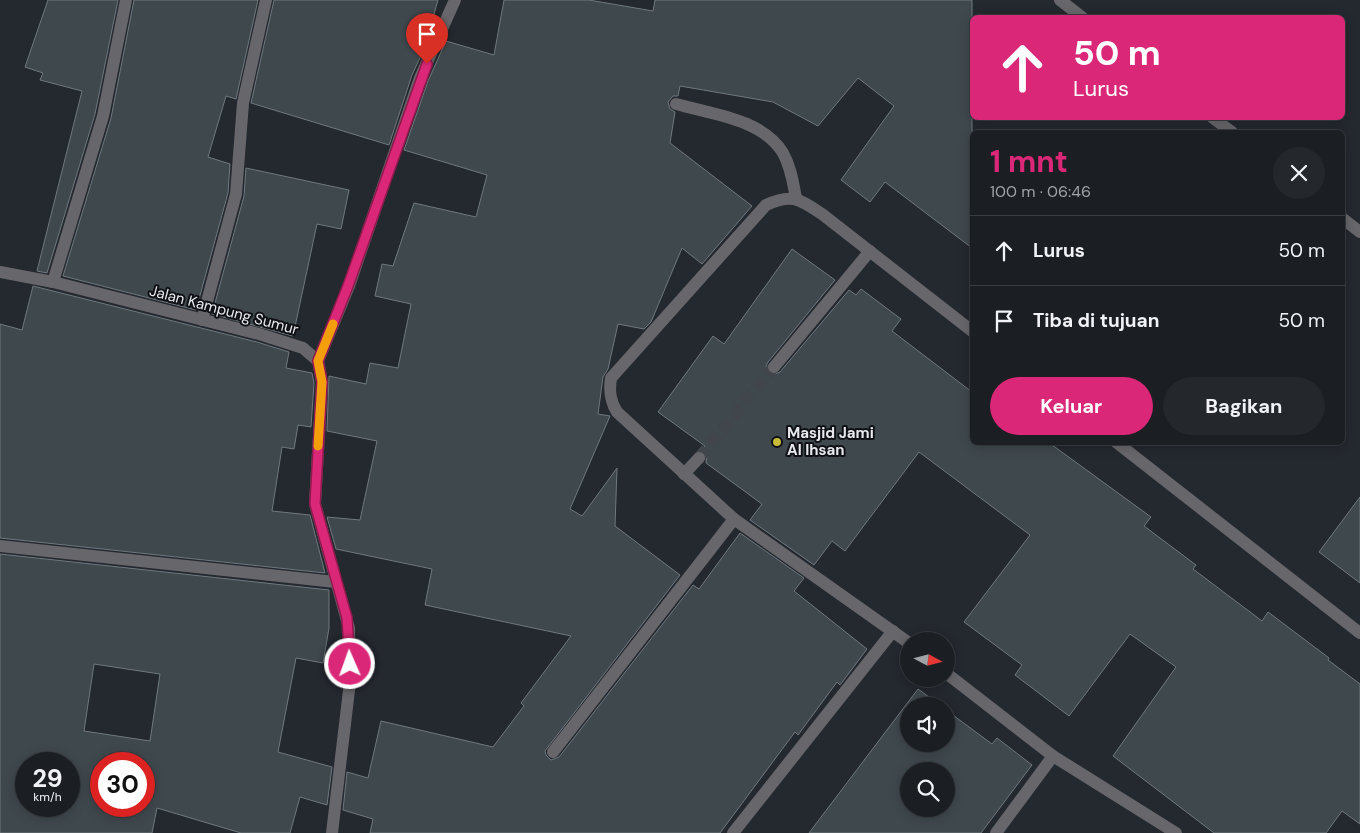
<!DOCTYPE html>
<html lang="id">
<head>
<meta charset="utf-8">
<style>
	body { margin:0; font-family:"DM Sans",sans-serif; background:#24272b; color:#f1f3f6; height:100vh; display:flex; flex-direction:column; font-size:19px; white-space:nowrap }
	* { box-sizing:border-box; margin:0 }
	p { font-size:16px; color:#a0a2a6 }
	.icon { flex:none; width:28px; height:28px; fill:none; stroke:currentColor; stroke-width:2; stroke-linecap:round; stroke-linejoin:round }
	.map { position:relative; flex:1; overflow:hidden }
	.side { position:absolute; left:970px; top:130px; width:375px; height:315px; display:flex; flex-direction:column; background:#1b1e23; border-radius:8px; box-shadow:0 2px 12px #0003,0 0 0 1px #393c41 }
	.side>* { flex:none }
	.hud { position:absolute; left:970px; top:15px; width:375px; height:105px; border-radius:8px; box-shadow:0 2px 12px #0003,0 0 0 1px #393c41; background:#db2777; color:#fff; overflow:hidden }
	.needle { width:32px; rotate:97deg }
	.tools { position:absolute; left:900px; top:632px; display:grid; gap:10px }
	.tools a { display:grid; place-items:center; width:55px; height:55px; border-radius:50%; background:#1b1e23; box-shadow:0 2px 12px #0003,0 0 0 1px #393c41; font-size:25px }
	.speed { position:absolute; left:15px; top:752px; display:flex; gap:10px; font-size:25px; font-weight:700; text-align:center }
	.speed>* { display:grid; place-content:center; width:65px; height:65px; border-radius:50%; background:#1b1e23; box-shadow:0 2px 12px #0003,0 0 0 1px #393c41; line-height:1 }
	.speed small { font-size:12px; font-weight:400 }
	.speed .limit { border:8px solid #d22; background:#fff; color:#111 }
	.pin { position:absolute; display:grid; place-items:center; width:42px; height:42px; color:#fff; margin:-51px -21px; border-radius:50% 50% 50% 0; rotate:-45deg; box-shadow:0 0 5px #0007 }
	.pin .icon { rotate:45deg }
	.me { position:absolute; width:55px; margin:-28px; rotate:358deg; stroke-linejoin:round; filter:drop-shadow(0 0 4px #0008) }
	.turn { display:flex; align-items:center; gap:18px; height:105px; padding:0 20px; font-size:22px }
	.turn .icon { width:65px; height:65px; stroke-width:2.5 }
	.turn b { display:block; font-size:35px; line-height:42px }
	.round { display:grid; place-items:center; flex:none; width:52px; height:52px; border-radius:26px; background:#24272b }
	.overview { display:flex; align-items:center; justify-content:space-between; height:85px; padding:0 20px }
	h1 { font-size:30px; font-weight:700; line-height:38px; color:#db2777 }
	.button { display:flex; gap:10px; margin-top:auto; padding:10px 20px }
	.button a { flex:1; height:58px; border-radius:30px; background:#db2777; color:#fff; font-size:20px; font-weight:700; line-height:58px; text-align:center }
	.button a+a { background:#24272b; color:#f1f3f6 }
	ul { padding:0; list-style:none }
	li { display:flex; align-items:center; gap:15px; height:70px; padding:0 20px; border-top:1px solid #393c41 }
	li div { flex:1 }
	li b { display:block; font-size:19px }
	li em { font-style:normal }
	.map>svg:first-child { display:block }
	.building { fill:#3f484d; stroke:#6f797f; fill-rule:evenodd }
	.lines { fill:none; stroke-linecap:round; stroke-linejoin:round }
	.minor-tunnel { stroke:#41454c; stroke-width:12; stroke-dasharray:12 6; stroke-linecap:butt }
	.minor { stroke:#67666a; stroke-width:12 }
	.route-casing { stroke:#8e194d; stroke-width:12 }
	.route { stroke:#db2777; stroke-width:9 }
	.slow { stroke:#f59e0b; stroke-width:9 }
	.poi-dot { fill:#c9bb3a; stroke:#0f1014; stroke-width:2 }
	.labels { text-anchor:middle; stroke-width:4; stroke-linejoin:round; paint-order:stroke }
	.street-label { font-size:15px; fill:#e6e9ee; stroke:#0f1014 }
	.poi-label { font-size:15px; font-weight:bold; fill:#e6e9ee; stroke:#0f1014; text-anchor:start }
</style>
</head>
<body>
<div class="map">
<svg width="1360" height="833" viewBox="0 0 1360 833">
	<rect width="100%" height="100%" fill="#24282f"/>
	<g class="building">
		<path d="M48,0H118L95,114L47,273L37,271L82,91L40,80L43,73L25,67Z"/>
		<path d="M134,0H258L236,99L226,96L208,157L230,164L228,193L196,310L63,276L111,118Z"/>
		<path d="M274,0H438L428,35L430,36L412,75L389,145L251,103Z"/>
		<path d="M504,0H589L653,11L655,0H972V248L885,182L870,202L841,180L894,106L858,78L818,126L773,102L680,86L678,96H673L668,102L670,109L675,112L670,143L752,206L702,264L682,248L651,322L644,329L618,324L608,369L603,377L598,414L610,416L570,509L582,516L617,468L615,526L680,575L545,751L546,755L551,760L559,757L693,585L699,589L740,533L804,578L794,591L867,649L840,685L837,682L798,735L795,732L720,833H370L373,819L343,810L347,772L368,778L381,721L493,747L524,706L521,703L571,636L425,605L432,569L336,549L327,517L360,520L377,441L327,431L329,376L366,384L370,363L398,368L411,304L375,296L382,264L393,266L414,203L476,217L487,175L404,150L428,81L446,41L494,55Z"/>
		<path d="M246,168L349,190L341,229L317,224L293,336L212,314L244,196Z"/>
		<path d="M792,249L835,280L768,362L766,366L768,373L773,375L780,372L849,290L856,295L861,289L901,319L892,331L972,392V442H1048L1151,517L1144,526L1196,565L1193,569L1262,621L1268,612L1329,658L1328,660L1360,684V824L1342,811L1326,833H1214L1113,756L1176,667L1130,634L1069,716L1015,675L1022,665L964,622L1030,535L919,452L845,551L832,541L814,565L750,520L762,504L706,463L707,455L702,450L705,446L658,412L713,336L724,344Z"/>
		<path d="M33,286L257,342L289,352L286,368L312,373L314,383L311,427L298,425L294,449L282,447L272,511L310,515L325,573L0,538V324L22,330Z"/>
		<path d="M1360,497V583L1319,552Z"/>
		<path d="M0,554L329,590V628L323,663L296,658L278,752L332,767L327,805L300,797L290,833H241L157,808L152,833H0ZM94,664L160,674L150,741L84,731ZM26,764H69V806H26ZM101,764H144V806H101Z"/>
		<path d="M918,689L941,706H909V744H946V710L992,744L997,738L1032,765L981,833H809ZM909,771H946V809H909Z"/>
	</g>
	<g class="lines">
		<path class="minor-tunnel" d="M699,458L774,367"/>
		<g class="minor">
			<path d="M1060,0L1083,18"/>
			<path d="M676,104C711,114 763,119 783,153C791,167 793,183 796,198"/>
			<path d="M1213,118L1232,132"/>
			<path d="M1342,218L1360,232"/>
			<path d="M0,272L53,282L259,334L303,348L318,361L322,382L315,504L349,628L350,682L332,833"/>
			<path d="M53,282L103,116L126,0"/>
			<path d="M202,320L236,194L243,103L266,0"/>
			<path d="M318,361L349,286L420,78L455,0"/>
			<path d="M774,367L870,251"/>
			<path d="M1116,442L1360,633"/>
			<path d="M684,474L699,458"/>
			<path d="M0,546L335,582"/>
			<path d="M909,643L734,519L617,412C610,401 609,391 611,378L766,205C792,193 799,199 822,214L972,331"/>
			<path d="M946,673L1053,756L1176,833"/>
			<path d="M553,752L734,519"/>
			<path d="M733,833L893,631"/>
			<path d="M996,833L1053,756"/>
		</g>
	</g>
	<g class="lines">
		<defs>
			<path id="route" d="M350,664L347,618L315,504L322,382L318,361L348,286L427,64"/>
		</defs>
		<use href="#route" class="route-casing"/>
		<use href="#route" class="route"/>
		<path class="slow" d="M318,446L322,382L318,361L333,324"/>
	</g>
	<circle class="poi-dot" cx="777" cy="442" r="5"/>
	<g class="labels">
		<g class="street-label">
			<text transform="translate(224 310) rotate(15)" y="5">Jalan Kampung Sumur</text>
		</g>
		<g class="poi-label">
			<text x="787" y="438">Masjid Jami<tspan x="787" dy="17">Al Ihsan</tspan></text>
		</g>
	</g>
</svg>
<div class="tools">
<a><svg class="needle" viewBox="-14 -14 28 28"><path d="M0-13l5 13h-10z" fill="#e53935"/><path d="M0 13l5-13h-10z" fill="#a0a2a6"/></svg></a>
<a><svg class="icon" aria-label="sound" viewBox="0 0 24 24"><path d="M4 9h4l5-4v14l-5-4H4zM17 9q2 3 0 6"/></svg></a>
<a><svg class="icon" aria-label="search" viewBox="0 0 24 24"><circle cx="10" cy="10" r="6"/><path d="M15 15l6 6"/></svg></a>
</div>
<div class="speed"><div>29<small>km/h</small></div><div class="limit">30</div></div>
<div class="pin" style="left:427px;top:64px;background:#d93025"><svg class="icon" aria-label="arrive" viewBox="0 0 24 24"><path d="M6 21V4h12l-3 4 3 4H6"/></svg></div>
<svg class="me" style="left:350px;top:664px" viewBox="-20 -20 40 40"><circle r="17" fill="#db2777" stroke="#fff" stroke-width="3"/><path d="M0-11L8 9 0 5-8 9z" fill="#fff"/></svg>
<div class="hud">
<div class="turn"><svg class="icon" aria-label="ahead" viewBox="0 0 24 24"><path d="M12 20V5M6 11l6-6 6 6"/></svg><div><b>50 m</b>Lurus</div></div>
</div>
<section class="side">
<div class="overview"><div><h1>1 mnt</h1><p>100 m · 06:46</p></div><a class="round"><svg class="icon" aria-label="close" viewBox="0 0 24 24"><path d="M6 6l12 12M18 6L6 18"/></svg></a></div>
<ul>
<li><svg class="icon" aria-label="ahead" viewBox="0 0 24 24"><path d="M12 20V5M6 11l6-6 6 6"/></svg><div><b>Lurus</b></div><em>50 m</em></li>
<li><svg class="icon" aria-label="arrive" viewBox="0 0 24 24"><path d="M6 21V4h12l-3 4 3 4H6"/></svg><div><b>Tiba di tujuan</b></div><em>50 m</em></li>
</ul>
<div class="button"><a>Keluar</a><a>Bagikan</a></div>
</section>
</div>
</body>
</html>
